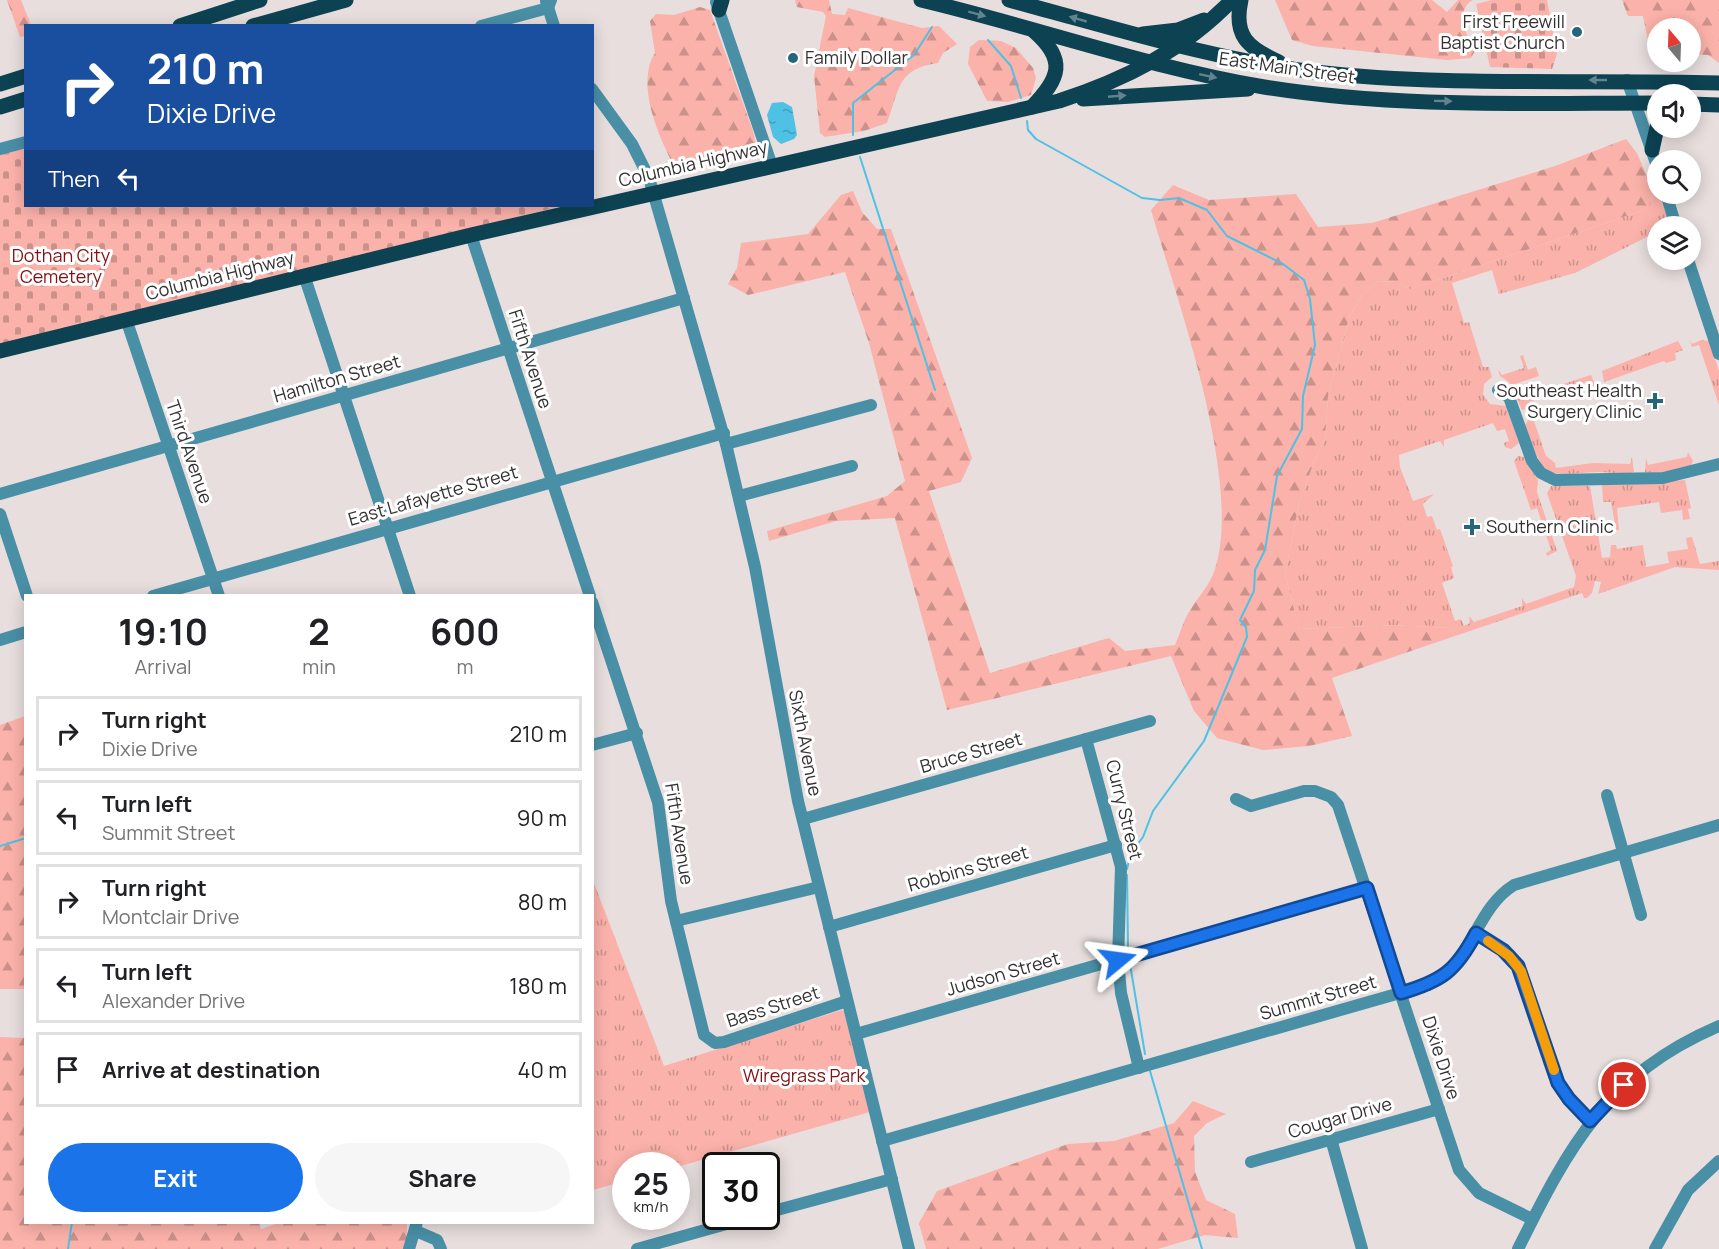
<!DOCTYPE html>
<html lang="en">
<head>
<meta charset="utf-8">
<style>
	body { margin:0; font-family:Manrope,sans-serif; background:#f6f6f6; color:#202124; height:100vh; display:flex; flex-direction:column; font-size:22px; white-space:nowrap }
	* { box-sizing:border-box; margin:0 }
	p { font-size:20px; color:#757577 }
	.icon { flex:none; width:33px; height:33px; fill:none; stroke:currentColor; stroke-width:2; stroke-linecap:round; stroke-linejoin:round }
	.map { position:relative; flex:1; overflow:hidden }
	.panel { position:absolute; left:24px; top:594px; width:570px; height:630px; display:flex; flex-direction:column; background:#fff; border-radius:0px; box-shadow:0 3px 15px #0003 }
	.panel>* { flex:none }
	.banner { position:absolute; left:24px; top:24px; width:570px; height:183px; border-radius:0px; box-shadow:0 3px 15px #0003; background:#1a4fa0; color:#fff; overflow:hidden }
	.needle { width:39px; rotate:341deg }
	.controls { position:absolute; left:1647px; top:18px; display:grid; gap:12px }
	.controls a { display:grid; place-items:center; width:54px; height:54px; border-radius:50%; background:#fff; box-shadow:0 3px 15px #0003; font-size:30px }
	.speed { position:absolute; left:612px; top:1152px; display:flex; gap:12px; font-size:30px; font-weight:700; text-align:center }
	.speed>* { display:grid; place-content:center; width:78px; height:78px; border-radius:50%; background:#fff; box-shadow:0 3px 15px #0003; line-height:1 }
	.speed small { font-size:15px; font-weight:400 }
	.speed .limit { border:3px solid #111; border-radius:9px; background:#fff; color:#111 }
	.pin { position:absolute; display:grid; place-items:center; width:51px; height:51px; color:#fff; margin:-26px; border:3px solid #fff; border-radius:50%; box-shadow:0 2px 6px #0007 }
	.me { position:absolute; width:66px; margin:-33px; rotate:74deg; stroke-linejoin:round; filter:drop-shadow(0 0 4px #0008) }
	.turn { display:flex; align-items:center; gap:21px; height:126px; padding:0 24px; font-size:27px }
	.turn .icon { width:78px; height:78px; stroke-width:2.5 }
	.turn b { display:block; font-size:42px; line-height:51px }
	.then { display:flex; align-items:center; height:57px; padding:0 24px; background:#0003; gap:12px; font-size:22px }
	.eta { display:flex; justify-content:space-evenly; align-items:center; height:102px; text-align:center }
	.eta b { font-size:36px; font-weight:700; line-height:42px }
	.action { display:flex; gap:12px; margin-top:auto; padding:12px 24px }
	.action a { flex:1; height:69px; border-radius:36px; background:#1a73e8; color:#fff; font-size:24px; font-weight:700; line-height:69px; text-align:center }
	.action a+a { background:#f6f6f6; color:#202124 }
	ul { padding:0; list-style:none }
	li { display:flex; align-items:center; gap:18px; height:75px; margin:0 12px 9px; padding:0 12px; border:3px solid #e0e0e0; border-radius:0px }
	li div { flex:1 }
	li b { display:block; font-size:22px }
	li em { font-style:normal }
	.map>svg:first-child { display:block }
	.grass { fill:url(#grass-tufts) }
	.forest { fill:url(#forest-firs) }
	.cemetery { fill:url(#cemetery-stones) }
	.water { fill:url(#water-ripples) }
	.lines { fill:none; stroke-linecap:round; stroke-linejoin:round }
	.stream { stroke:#4ec1e4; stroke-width:2 }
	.minor { stroke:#498fa6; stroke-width:12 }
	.major { stroke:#0d4252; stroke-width:15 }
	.oneway { fill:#62848f }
	.route-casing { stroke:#114b97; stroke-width:15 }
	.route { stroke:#1a73e8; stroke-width:10 }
	.slow { stroke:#f59e0b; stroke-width:10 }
	.poi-dot { fill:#25667a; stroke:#fff; stroke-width:2 }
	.labels { text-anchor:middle; stroke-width:6; stroke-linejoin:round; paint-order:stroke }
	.poi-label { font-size:18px; fill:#343131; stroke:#fff; text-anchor:end }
	.street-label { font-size:18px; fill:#343131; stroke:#fff }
	.park-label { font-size:18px; fill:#801215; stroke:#fff }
</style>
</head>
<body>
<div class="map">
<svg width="1719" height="1249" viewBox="0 0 1719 1249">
	<defs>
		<pattern id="grass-tufts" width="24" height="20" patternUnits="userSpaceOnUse" patternTransform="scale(1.5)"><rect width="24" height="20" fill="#fbb2aa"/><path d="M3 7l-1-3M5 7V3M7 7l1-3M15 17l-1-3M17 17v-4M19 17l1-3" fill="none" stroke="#cc918b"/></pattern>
		<pattern id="forest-firs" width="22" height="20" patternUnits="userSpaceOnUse" patternTransform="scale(1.5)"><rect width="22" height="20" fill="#fbb2aa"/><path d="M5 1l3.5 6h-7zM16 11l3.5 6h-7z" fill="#cc918b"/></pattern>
		<pattern id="cemetery-stones" width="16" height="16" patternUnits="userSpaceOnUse" patternTransform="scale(1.5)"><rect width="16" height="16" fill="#fbb2aa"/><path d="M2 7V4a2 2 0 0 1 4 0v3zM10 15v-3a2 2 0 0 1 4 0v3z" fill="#cc918b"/></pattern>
		<pattern id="water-ripples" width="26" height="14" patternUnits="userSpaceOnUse" patternTransform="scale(1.5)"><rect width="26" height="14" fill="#4ec1e4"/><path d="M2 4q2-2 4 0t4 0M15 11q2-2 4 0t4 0" fill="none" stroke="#429db9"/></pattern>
	</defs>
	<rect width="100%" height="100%" fill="#e7dedd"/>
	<g class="grass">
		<path d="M1657,192L1668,217L1666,226H1658L1657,232L1575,273L1499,294L1492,270L1452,283L1464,323L1469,322L1483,367H1489L1492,377L1484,384L1483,395L1490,404L1506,406L1519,443L1511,449L1505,447L1504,443L1509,441L1505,429L1497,431L1493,423L1444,440V447L1440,441L1399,455L1400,467L1413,501L1434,494L1423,504L1427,517L1432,516L1437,530L1440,529L1453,566L1451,567L1454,578L1442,583L1455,621L1461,619L1464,626L1470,623L1469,616L1474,622L1522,606V598L1526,604L1574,587L1576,576L1547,493L1551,486H1590L1602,558L1610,557L1611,545H1616L1617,549L1643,545L1646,567L1669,563L1667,552L1688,549L1686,538L1692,537L1700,564L1719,561V570L1675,567L1598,594L1601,582L1595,581L1592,593L1587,598H1584L1582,593L1455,636L1449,628L1395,625L1299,629L1285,574L1299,503L1314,462L1325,439L1328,396L1349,318L1362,295L1378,281L1396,282L1411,289L1647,209L1654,193Z"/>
		<path d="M1689,338L1692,344L1702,340L1709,341L1719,371V405L1699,345L1692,347Z"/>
		<path d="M1678,341L1683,350L1675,353L1676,360L1666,363L1664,361L1604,382L1602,371Z"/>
		<path d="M1523,355L1528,370L1536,367L1539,376L1515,384L1520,398L1591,375L1595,385L1592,387L1589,381L1529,402L1530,409L1522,410L1509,382L1500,376L1498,369L1502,375L1524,368L1520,356Z"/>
		<path d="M1529,419L1534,421L1546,456L1555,463L1556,468L1593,463L1630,464L1632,457L1634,472C1624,475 1609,472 1598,472C1541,475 1546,481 1525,425Z"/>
		<path d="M1688,452L1693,461L1691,465L1662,472H1645L1646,458L1648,465L1687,457Z"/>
		<path d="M1518,456L1524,457L1538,480L1537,492L1557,551L1547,556L1546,553L1551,550L1537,508L1531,510L1514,461Z"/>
		<path d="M1685,480L1691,508L1688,509L1690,519L1683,520L1682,510L1661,513L1659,502L1617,508L1619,530H1616L1611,502H1603L1602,485L1644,484Z"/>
		<path d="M592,878L664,1066L842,1010L845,1012L870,1112L677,1167L626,1166L625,1181L593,1190Z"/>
	</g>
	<g class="forest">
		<path d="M7,0H21L31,25L26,26L25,36L20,37Z"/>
		<path d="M795,0H829L832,14L845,15L848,8L922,28L939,26L957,44L943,53L938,63C897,69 900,88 887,123L864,131L825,137L820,133L814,76L826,16L823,12L797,7Z"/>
		<path d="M1275,0H1432L1447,12L1458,0H1473C1454,10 1467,37 1475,51L1471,58L1447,60L1313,46L1292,40Z"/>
		<path d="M1622,0H1719V63L1708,55L1691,54L1690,28H1658L1657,49L1649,45L1643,16H1628Z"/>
		<path d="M700,7L710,10L754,134L757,155L681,170L674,166C659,137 635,84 655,53L650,21L656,14L674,15Z"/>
		<path d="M979,40L1001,41L1016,48L1033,68L1036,78L1031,95L1008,102L987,101L968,64L970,47Z"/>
		<path d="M1626,139L1637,153L1654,193L1647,209L1411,289L1396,282L1378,281L1362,295L1349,318L1328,396L1325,439L1314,462L1299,503L1285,574L1299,629L1395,625L1449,628L1455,636L1332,678L1352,736L1309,746L1263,750L1217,738L1194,711L1171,656L947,710L895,518L836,521L769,541L767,531L887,496L905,481L869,343L845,272L748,295L728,284L737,268L741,243L808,234L841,195L853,191L862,212L877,229H891L972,458L961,482L929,491L990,673L1109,638L1125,651L1175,645C1180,634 1183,622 1189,612C1197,598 1211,584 1215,569C1243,481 1177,300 1151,210L1173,185L1209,200L1296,194L1318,227L1372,223L1555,166Z"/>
		<path d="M25,716V989H0V725Z"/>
		<path d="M0,1037L25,1038L26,1222H259L261,1229L281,1222L407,1223V1239L404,1249H0Z"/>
		<path d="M1193,1101L1226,1114L1207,1123L1194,1136L1195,1172L1206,1200L1235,1214L1238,1238L1205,1235L1158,1249H926L919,1223L937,1191L1068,1144L1114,1141L1174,1123Z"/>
	</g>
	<g class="cemetery">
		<path d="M1492,0H1547L1557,54L1552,69L1490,67L1476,4Z"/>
		<path d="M25,137L26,206H562L0,344V144Z"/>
	</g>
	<path class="water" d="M783,102L792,107L797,135L794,139L781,144L773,137L767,115L772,103Z"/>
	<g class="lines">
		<g class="stream">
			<path d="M988,40L1011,66L1021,98"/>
			<path d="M1027,121L1028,130L1036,139L1142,198L1160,200L1179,198L1207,210L1227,236L1283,264L1304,280L1310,299L1315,345L1303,396L1302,429L1277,476L1265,550L1255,570L1254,591L1240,620L1246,627L1247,637L1204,741L1153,811L1143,837L1131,853L1127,869"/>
			<path d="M853,135V103L914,55L932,27"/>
			<path d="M860,157L935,390"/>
			<path d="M0,846L26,838"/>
			<path d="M1127,875L1128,947"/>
			<path d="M1130,964L1145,1054"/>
			<path d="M1150,1071L1202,1249"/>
			<path d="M68,1249L72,1222"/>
		</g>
		<g class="minor">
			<path d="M546,1L554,26"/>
			<path d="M716,2L772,166"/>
			<path d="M481,26L548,8L551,0"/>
			<path d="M1627,80L1658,169"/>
			<path d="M592,89L632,144L649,178L726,444L755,567L798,801L909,1249"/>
			<path d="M0,149L26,142"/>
			<path d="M1666,194L1676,226"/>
			<path d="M471,235L590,596"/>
			<path d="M1688,260L1719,354"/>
			<path d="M304,275L410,596"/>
			<path d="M126,319L219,596"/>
			<path d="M1498,390L1509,397L1532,461L1541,473L1555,480L1663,478L1719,464"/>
			<path d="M726,444L871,405"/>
			<path d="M0,494L684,298"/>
			<path d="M739,496L852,466"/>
			<path d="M0,514L27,596"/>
			<path d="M153,596L724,433"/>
			<path d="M592,602L658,802L671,901L704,1035L715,1043L724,1042L847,1001"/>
			<path d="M0,640L26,632"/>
			<path d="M1086,739L1121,867L1118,960L1121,993L1139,1068"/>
			<path d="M592,745L637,733"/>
			<path d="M1607,795L1641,915"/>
			<path d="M1236,799L1251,806L1304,791H1315L1331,797L1338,805L1459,1170L1479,1193L1532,1219"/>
			<path d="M803,819L1150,721"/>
			<path d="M676,921L819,887"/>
			<path d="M829,927L1116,845"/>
			<path d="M1476,933L1510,955L1521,971L1558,1083L1569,1099L1590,1121"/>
			<path d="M856,1034L1367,888"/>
			<path d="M1331,1139L1362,1249"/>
			<path d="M882,1141L1428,985C1473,964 1474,910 1514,885L1719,825"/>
			<path d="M1251,1162L1439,1109"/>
			<path d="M766,1213L892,1179"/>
			<path d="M416,1231L437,1240L441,1249"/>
			<path d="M409,1249L417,1222"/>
			<path d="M637,1249L755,1216"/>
			<path d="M1518,1249C1569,1146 1607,1074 1719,1026"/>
			<path d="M1655,1249L1688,1190L1719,1161"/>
		</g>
		<g class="major">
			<path d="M921,0C1035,27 1147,67 1264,87C1393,108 1527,103 1658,103"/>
			<path d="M1009,0C1111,27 1210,59 1315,72C1448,87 1585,79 1719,83"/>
			<path d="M1241,0C1233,36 1248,48 1279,62"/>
			<path d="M719,10L722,0"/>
			<path d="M180,26L260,0"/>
			<path d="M253,26L346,0"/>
			<path d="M1143,34L1178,30L1204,20"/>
			<path d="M0,84L26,76"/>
			<path d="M1083,99L1248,89"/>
			<path d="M1690,104L1719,105"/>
			<path d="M0,107L26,99"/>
			<path d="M1032,107C1060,78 1067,60 1034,31"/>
			<path d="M1652,150L1658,123"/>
			<path d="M0,351L471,235L1059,101C1124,80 1184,50 1232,0"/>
		</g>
	</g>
	<defs><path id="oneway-solid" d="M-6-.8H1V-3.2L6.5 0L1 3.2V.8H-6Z" transform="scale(1.5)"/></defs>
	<g class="oneway">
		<use href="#oneway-solid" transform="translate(977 14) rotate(15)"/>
		<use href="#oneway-solid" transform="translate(1078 19) rotate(-164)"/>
		<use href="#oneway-solid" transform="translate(1208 76) rotate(12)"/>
		<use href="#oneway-solid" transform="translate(1598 80) rotate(-180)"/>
		<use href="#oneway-solid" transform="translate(1117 96) rotate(-5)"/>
		<use href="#oneway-solid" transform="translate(1443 101) rotate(1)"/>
	</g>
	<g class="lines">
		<defs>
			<path id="route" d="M1118,960L1367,888L1401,993C1442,981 1456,971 1476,933L1503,950L1518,966L1558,1083L1569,1099L1590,1121L1624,1085"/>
		</defs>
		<use href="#route" class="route-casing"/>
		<use href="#route" class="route"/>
		<path class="slow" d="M1488,941L1509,956L1521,971L1554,1070"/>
	</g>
	<g class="poi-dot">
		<circle cx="1577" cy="32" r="6"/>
		<circle cx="793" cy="58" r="6"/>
		<path d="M1652 392h6v6h6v6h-6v6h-6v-6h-6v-6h6z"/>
		<path d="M1469 518h6v6h6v6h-6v6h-6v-6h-6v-6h6z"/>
	</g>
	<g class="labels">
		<g class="poi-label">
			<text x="1565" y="28">First Freewill<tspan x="1565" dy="21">Baptist Church</tspan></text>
			<text x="805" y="64" text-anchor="start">Family Dollar</text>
			<text x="1642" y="397">Southeast Health<tspan x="1642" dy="21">Surgery Clinic</tspan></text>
			<text x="1486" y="533" text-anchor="start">Southern Clinic</text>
		</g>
		<g class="street-label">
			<text transform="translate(1287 68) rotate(8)" y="6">East Main Street</text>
			<text transform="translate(693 164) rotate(-13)" y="6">Columbia Highway</text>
			<text transform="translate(220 276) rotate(-14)" y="6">Columbia Highway</text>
			<text transform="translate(530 359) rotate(72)" y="6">Fifth Avenue</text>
			<text transform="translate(337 379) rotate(-16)" y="6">Hamilton Street</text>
			<text transform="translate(189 452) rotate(71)" y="6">Third Avenue</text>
			<text transform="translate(433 496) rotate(-16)" y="6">East Lafayette Street</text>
			<text transform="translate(805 743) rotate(79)" y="6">Sixth Avenue</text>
			<text transform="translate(971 753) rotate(-16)" y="6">Bruce Street</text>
			<text transform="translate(1124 810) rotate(76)" y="6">Curry Street</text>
			<text transform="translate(679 834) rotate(81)" y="6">Fifth Avenue</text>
			<text transform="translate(968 869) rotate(-16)" y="6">Robbins Street</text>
			<text transform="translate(1003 974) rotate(-16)" y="6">Judson Street</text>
			<text transform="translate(1318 998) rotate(-16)" y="6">Summit Street</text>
			<text transform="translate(773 1007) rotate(-18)" y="6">Bass Street</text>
			<text transform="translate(1441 1058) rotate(72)" y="6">Dixie Drive</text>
			<text transform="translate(1340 1118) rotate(-16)" y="6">Cougar Drive</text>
		</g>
		<g class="park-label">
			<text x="61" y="262">Dothan City<tspan x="61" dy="21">Cemetery</tspan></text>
			<text x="804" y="1082">Wiregrass Park</text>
		</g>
	</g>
</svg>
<div class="controls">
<a><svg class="needle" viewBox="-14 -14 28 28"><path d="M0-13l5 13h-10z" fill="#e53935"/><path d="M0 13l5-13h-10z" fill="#757577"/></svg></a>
<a><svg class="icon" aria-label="sound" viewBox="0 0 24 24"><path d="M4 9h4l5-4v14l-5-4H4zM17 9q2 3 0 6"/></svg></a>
<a><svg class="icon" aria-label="search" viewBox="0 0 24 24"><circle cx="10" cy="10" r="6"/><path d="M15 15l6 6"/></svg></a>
<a><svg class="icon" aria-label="layers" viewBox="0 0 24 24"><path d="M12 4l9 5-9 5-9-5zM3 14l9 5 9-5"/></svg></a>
</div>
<div class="speed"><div>25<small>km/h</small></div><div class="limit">30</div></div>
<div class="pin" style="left:1624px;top:1085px;background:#d93025"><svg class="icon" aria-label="arrive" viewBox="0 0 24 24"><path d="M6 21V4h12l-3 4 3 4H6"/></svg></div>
<svg class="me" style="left:1118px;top:960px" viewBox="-20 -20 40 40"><path d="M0-17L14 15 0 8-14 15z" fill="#1a73e8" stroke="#fff" stroke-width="4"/></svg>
<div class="banner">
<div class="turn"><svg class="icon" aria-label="right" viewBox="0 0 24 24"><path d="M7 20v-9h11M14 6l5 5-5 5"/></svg><div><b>210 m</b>Dixie Drive</div></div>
<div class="then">Then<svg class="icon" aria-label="left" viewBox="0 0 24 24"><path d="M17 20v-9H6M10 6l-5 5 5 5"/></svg></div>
</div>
<section class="panel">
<div class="eta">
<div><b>19:10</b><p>Arrival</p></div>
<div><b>2</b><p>min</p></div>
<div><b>600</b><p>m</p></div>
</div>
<ul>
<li><svg class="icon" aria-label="right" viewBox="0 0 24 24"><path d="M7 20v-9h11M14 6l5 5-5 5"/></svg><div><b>Turn right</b><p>Dixie Drive</p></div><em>210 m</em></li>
<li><svg class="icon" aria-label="left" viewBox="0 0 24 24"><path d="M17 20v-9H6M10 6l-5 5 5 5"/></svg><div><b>Turn left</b><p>Summit Street</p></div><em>90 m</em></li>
<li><svg class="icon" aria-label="right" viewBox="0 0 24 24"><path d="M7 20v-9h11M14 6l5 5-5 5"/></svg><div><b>Turn right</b><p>Montclair Drive</p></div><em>80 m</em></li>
<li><svg class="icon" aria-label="left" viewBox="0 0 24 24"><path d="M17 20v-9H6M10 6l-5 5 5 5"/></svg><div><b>Turn left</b><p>Alexander Drive</p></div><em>180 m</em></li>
<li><svg class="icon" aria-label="arrive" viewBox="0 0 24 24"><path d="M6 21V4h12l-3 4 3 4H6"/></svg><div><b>Arrive at destination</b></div><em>40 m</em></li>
</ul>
<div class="action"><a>Exit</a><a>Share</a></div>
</section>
</div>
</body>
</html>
